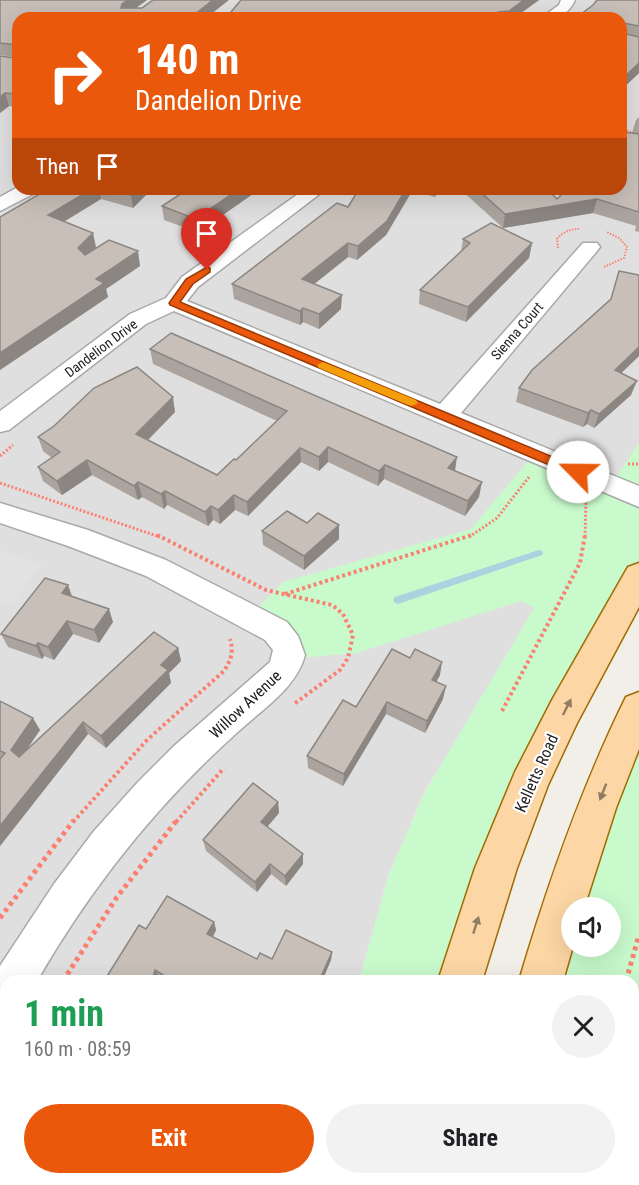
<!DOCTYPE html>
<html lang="en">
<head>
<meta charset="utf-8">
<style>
	body { margin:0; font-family:"Roboto Condensed",sans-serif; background:#f2f2f2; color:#202124; height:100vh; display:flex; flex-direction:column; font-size:22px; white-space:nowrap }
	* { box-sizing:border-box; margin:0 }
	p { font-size:20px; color:#757577 }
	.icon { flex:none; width:33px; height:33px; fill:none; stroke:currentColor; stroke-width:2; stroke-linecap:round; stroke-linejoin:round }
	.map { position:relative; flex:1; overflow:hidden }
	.details { position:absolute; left:0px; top:975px; width:639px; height:210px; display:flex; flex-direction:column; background:#fff; border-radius:18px 18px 0 0; box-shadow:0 6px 24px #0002 }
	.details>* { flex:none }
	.guide { position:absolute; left:12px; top:12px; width:615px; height:183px; border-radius:18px; box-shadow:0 6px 24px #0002; background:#ea580c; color:#fff; overflow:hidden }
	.fabs { position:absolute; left:561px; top:897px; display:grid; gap:12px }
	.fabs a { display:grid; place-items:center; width:60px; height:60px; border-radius:50%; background:#fff; box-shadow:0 6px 24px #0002; font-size:30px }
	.pin { position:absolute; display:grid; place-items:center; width:51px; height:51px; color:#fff; margin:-62px -26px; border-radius:50% 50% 50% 0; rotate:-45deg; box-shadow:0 0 6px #0007 }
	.pin .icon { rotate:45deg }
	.me { position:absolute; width:66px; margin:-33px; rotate:293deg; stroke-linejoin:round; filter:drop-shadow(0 0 4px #0008) }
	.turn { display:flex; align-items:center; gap:21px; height:126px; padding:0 24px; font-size:27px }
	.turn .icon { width:78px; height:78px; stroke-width:2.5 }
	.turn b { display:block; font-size:42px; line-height:51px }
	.then { display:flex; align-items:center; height:57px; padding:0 24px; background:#0003; gap:12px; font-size:22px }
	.round { display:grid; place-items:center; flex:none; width:63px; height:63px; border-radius:32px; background:#f2f2f2 }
	.headline { display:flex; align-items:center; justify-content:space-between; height:102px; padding:0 24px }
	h1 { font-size:36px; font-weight:700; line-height:45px; color:#1e9e55 }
	.button { display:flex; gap:12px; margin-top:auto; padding:12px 24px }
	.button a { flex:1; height:69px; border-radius:36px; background:#ea580c; color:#fff; font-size:24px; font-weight:700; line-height:69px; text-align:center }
	.button a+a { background:#f2f2f2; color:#202124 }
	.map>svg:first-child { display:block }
	.residential { fill:#e0dfdf; fill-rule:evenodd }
	.park { fill:#c8facc; fill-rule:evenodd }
	.parking { fill:#e2e2e2 }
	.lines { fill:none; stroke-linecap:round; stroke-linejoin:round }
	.stream { fill:#aad3df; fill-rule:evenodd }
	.street-casing { stroke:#a9a9a9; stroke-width:3 }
	.primary-casing { stroke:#a06b00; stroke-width:3 }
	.path-far3 { stroke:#fa8072; stroke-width:2; stroke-dasharray:1.5 1.5; stroke-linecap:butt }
	.path-far2 { stroke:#fa8072; stroke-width:3; stroke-dasharray:2 2; stroke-linecap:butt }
	.path-far1 { stroke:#fa8072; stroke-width:4; stroke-dasharray:3 3; stroke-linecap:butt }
	.path { stroke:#fa8072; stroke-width:5; stroke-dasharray:4 4; stroke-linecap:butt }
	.street { fill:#fff; fill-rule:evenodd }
	.primary { fill:#fcd6a4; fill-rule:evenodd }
	.wall { fill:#aba49e }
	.shaded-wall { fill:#8b8681 }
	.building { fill:#c7bfb8; stroke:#8b8681; stroke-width:1.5 }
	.oneway { fill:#8f7c63 }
	.route { fill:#ea580c; stroke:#983908; stroke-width:1.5 }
	.slow { fill:#f59e0b }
	.labels { text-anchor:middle; stroke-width:4.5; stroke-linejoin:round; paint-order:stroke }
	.far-street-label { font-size:14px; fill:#222; stroke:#fff }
	.street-label { font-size:16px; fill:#222; stroke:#fff }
</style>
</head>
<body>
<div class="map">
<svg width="639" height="1185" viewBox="0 0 639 1185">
	<rect width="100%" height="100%" fill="#f2efe9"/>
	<path class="residential" d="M0,0H639V449L425,791L389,874L359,981H6V1179H303L302,1185H0ZM18,18H621V189H18Z"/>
	<g class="park">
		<path d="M639,442V576L460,981H359L389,874L425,792L534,608L521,601L357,653L289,659L249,617L283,582L471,529L534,454L611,486Z"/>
		<path d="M639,708V1185H497L498,1179H633V981H541ZM572,908H610V946H572Z"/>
		<path d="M303,1179H410L409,1185H302Z"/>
	</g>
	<path class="parking" d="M0,550L42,564L11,604L0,601Z"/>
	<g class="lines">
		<path class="stream" d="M539,550L542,551L543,553L542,555L398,604L395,603L393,600L395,597Z"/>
		<defs>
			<g id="street">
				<path d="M561,0H575C568,16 557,18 541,18L559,5Z"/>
				<path d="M18,187V189H37L35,193L0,211V197Z"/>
				<path d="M305,189H326L198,287L187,301L440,404L583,243H597L600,247L597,251L461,413L639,486V507L174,311L146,324L9,430L0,432V411L130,314L166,298L182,277Z"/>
				<path d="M0,503L88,530L166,560L287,622L298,636L305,655C297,687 263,709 240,730C159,802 91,887 37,981H6V1025L0,1028V966L54,884L94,831L138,782L174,746L270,662L273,650L265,640L146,576L68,546L0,523Z"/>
			</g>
			<g id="primary">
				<path d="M639,563V607L577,723L548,785L517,868L482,981H438L475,868L515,772L552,700L628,567Z"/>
				<path d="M639,692V749L616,808L584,908H572L573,946L563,981H519C548,883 581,788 626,697Z"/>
				<path d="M385,1179H435L434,1185H384Z"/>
				<path d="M473,1179H523L522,1185H472Z"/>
			</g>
		</defs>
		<use href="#street" class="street-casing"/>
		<use href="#primary" class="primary-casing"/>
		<g class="path-far3">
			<path d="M621,129L639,134"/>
			<path d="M558,248L557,239C563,232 570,229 579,229"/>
			<path d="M604,267L624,258L627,247L619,238L607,232"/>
		</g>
		<g class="path-far2">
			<path d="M0,456L13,445"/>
			<path d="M628,464H639"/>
			<path d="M0,483L160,537"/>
			<path d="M584,500L586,501L585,537"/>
			<path d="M469,537L497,518L529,477"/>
		</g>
		<g class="path-far1">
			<path d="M157,535L266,590L332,605L343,614L353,635L348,658L340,670L294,704"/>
			<path d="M285,594L472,535"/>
			<path d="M502,711L580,563L585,535"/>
			<path d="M73,822L147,740L224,671C231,660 234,652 230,639"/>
			<path d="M176,822L224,768"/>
		</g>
		<g class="path">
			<path d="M0,918L74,820"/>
			<path d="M63,981L117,897L177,820"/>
			<path d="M626,981L639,935"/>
			<path d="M0,1101L6,1088"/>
			<path d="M599,1179V1185"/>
		</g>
		<use href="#street" class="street"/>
		<use href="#primary" class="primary"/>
	</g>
	<g class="wall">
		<path d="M0,0H147L136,8L206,18H18V107L9,106L0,113V56L16,58V57L0,55Z"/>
		<path d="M241,0H539L514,18H226Z"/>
		<path d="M639,0V73L621,90V18L593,5Z"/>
		<path d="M639,117V232L635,231L636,226L593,213L503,228L460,189H547L557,199L632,133L636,120Z"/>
		<path d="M48,189H152L133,208L101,199L64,222L96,247L94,249L140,266L106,289L108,297L0,370Z"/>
		<path d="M260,189L187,240L185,237L183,227L164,220L162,206Z"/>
		<path d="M359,189H444L434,197L413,190L386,235L357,260L348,257L314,284L341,309L319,329L303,322L300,325L234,299L232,284L348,207Z"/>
		<path d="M463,239L532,243L529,258L466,322L419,304L420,290L461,252Z"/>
		<path d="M150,349L455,471L479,497L465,516L384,479L378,486L328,462L319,471L301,462L248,516L235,510L220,524L213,520L208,526L167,505L164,509L142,497L138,500L92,475L62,495L43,481L38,467L52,458L43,451L38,437L54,426L175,412L148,440L217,475L236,460L277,421L153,364Z"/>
		<path d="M639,356L621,373L631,395L594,428L587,424L583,427L516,402L519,388Z"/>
		<path d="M307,523L339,539L304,570L263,545L262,531Z"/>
		<path d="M72,596L113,622L99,643L73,634L54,660L44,656L42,659L8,647L1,634Z"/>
		<path d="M178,648L181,661L169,673L171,683L106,748L88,734L0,846V701L40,730L26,751Z"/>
		<path d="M440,675L436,682L443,699L425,733L386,714L343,786L308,768L307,756L356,707Z"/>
		<path d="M278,802L279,813L267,827L303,854V864L286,886L271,874L257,892L206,851L203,840Z"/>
		<path d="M214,922L216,930L213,937L257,959H272L332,952L331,960L322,981H164L160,978L104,981L146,929Z"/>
	</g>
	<g class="shaded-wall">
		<path d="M128,0H147L124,16L121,8L122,4Z"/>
		<path d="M213,0H229L206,18H190Z"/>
		<path d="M524,0H539L514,18H488Z"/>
		<path d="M639,63V73L621,90V80Z"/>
		<path d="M5,93L9,106L0,113V97Z"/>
		<path d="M92,189H99L101,199L51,229L48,215Z"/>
		<path d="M136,189H152L133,208L131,195Z"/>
		<path d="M239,189H260L187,240L185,226Z"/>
		<path d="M406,189H413L386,235L357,260L358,246Z"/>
		<path d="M435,189H444L434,197Z"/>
		<path d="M597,199L593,213L503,228L505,214Z"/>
		<path d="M93,233L96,247L82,262L78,248Z"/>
		<path d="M348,243V257L303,293L302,279Z"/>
		<path d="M532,243L529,258L466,322L468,307Z"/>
		<path d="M138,251L140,266L106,289L108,297L0,370V353L96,279Z"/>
		<path d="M342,295L341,309L319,329V314Z"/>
		<path d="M303,308V322L300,325V311Z"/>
		<path d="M639,347V356L610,384L615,370Z"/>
		<path d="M637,381L631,395L594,428L599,414Z"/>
		<path d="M173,397L175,412L140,448L136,434Z"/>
		<path d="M591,410L587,424L583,427L588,413Z"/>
		<path d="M328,447V462L319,471V457Z"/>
		<path d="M300,448L301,462L248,516L247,502Z"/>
		<path d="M457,457L455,471L448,468Z"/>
		<path d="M87,460L92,475L62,495L57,481Z"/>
		<path d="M385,465L384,479L378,486L379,471Z"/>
		<path d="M138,482L142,497L138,500L134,486Z"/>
		<path d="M482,482L479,497L465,516L468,501Z"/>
		<path d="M165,491L167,505L164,509L161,494Z"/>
		<path d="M234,495L235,510L220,524L218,510Z"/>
		<path d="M211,506L213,520L208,526L205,512Z"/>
		<path d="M339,525V539L304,570V556Z"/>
		<path d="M68,585L73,599L62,593Z"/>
		<path d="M109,609L113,622L99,643L94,630Z"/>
		<path d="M67,621L73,634L54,660L48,647Z"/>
		<path d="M38,643L44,656L42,659L36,646Z"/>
		<path d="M178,648L181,661L169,673L171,683L106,748L101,736L161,665Z"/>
		<path d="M442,662L440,675L430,693L432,680Z"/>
		<path d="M446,686L443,699L425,733L427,721Z"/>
		<path d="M387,702L386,714L343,786L344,774Z"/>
		<path d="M33,718L40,730L18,762L11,750Z"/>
		<path d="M83,722L88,734L0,846V826Z"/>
		<path d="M278,802L279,813L262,833L261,822Z"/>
		<path d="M303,854V864L286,886L285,876Z"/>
		<path d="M270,864L271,874L257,892L255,882Z"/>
		<path d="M214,922L216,930L210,942L207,934Z"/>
		<path d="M332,952L331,960L322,981H319Z"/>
		<path d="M155,970L160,978L159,981H152Z"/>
	</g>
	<g class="building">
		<path d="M0,0H128L122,4L121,8H142L153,0H213L190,18H18V94L5,93L0,97V56L16,58L17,45L0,43Z"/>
		<path d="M241,0H524L509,11L498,12L488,18H331L334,14L267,13L263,18H226Z"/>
		<path d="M597,0H639V26L623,23L622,33L639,37V63L621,80V18H576L593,5Z"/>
		<path d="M624,132L639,134V212L597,199L505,214L477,189H547L557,199L567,189H621V135Z"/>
		<path d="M48,189H92L48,215L93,233L78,248L85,255L109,240L138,251L96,279L104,283L0,353V217Z"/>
		<path d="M110,189H136L131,195Z"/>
		<path d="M188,189H239L185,226L183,223L188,216L162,206Z"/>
		<path d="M359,189H406L387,221L358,246L348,243L302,279L342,295L319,314L303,308L300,311L232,284L337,203L348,207Z"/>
		<path d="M491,223L532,243L468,307L420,290L470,243L463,239Z"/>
		<path d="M619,271L639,275V347L615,370L637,381L599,414L591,410L588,413L519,388L532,370L611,299Z"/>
		<path d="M171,333L457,457L448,468L482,482L468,501L385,465L379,471L328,447L319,457L300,448L247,502L234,495L218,510L211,506L205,512L165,491L161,494L138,482L134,486L87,460L57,481L38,467L60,452L38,437L54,426L94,388L137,367L173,397L136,434L217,475L234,459L236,460L287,411L150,349Z"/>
		<path d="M287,511L307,523L318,513L339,525L304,556L262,531Z"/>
		<path d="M45,578L68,585L62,593L109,609L94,630L67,621L48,647L38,643L36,646L1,634Z"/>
		<path d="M154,632L178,648L161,665L168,670L101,736L83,722L0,826V759L5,753L0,751V701L33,718L11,750L19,757Z"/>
		<path d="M392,649L410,658L415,649L442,662L432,680L446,686L427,721L387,702L344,774L307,756L343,700L356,707Z"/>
		<path d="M253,783L278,802L261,822L303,854L285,876L270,864L255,882L203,840Z"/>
		<path d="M167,896L214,922L207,934L257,959L260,953L272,959L286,930L332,952L319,981H204L199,979L198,981H173L155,970L152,981H104L139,925L146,929Z"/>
		<path d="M66,1179H111L135,1185H58Z"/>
		<path d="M25,1181L41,1185H20Z"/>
	</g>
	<defs><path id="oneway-solid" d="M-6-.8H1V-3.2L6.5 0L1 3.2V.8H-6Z" transform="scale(1.5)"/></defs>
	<g class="oneway">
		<use href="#oneway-solid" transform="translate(567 707) rotate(-63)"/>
		<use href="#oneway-solid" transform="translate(603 792) rotate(111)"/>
		<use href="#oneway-solid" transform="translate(476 925) rotate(-72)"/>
	</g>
	<path class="route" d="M207,267L210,268V272L193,284L180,302L582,469L584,472L582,475H573L170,305L169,303L186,279Z"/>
	<path class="slow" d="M323,362L416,400L418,403L412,406L408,405L319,368L317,365Z"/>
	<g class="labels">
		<g class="far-street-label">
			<text transform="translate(517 331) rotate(-49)" y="5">Sienna Court</text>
			<text transform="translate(101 348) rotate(-37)" y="5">Dandelion Drive</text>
		</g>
		<g class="street-label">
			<text transform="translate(245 704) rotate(-43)" y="6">Willow Avenue</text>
			<text transform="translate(536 773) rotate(-66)" y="6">Kelletts Road</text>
		</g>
	</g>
</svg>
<div class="fabs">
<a><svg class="icon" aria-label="sound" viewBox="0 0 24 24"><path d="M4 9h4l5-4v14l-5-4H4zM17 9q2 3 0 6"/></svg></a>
</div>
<div class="pin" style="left:207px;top:270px;background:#d93025"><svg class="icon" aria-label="arrive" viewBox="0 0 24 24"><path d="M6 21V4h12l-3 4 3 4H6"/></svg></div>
<svg class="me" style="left:578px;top:472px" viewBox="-20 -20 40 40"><circle r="19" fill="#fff"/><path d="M0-13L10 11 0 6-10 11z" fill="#ea580c"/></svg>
<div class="guide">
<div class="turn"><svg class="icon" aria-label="right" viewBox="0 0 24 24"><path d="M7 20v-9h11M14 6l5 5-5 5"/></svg><div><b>140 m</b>Dandelion Drive</div></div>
<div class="then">Then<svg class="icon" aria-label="arrive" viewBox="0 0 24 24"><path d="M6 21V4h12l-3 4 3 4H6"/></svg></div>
</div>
<section class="details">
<div class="headline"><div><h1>1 min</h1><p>160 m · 08:59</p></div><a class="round"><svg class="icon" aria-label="close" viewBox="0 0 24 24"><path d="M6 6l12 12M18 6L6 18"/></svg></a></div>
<div class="button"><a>Exit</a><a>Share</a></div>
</section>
</div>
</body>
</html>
